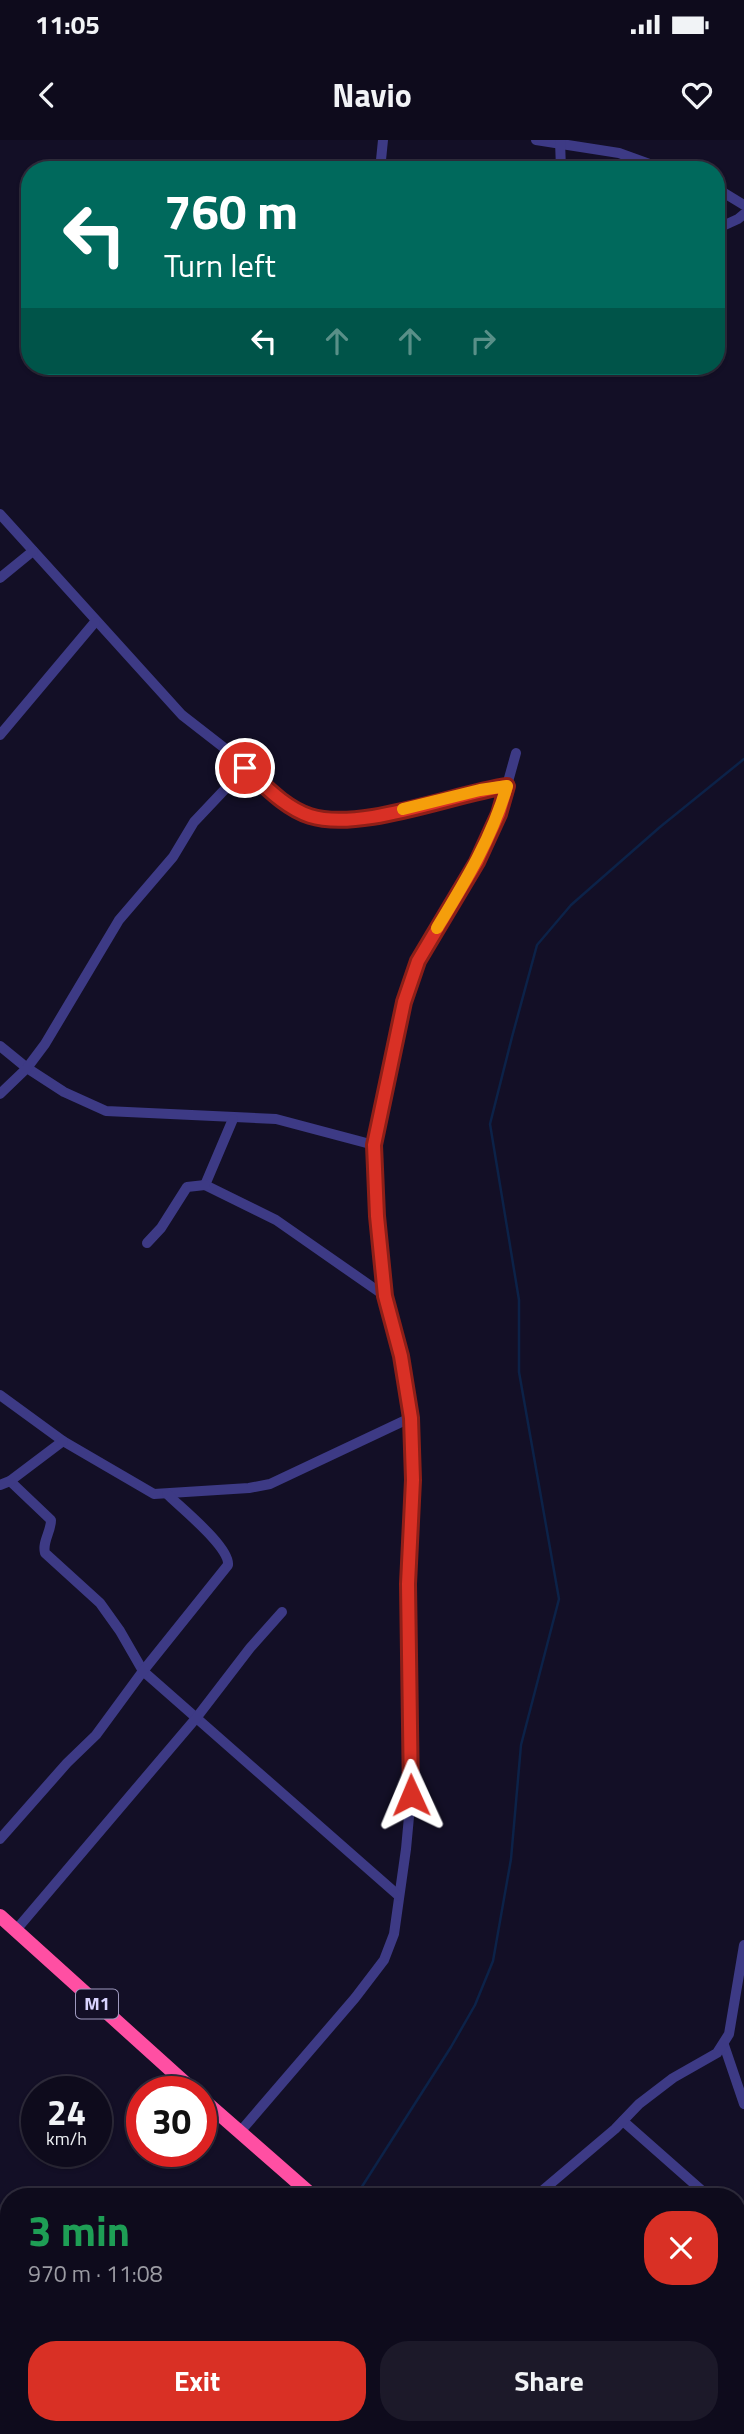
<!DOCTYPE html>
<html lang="en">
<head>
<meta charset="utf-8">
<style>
	body { margin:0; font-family:"Titillium Web",sans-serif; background:#1c1929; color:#f1f3f6; height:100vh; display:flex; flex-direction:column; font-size:26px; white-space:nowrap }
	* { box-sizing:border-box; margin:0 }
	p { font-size:23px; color:#9b9ba3 }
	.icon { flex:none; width:38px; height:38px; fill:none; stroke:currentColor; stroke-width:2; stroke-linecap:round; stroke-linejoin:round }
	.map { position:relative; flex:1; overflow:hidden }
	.details { position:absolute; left:0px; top:2048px; width:746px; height:247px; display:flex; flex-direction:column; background:#0e0b1c; border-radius:28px 28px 0 0; box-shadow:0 2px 5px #0004,0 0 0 2px #2e2b3b }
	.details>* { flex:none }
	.banner { position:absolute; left:21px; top:21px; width:704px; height:214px; border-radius:28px; box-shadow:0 2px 5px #0004,0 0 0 2px #2e2b3b; background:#00695c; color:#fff; overflow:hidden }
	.speed { position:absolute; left:21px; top:1936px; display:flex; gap:14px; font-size:35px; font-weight:700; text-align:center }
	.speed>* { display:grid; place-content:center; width:91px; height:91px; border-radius:50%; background:#0e0b1c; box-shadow:0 2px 5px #0004,0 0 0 2px #2e2b3b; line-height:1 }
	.speed small { font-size:18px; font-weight:400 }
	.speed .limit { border:10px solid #d22; background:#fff; color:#111 }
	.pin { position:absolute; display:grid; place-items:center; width:60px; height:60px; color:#fff; margin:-30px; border:4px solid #fff; border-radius:50%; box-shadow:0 2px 7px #0007 }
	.me { position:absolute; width:77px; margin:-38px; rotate:359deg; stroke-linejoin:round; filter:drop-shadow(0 0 5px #0008) }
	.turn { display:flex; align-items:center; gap:24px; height:147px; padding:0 28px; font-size:32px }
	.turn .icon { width:91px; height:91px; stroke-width:2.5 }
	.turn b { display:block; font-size:49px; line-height:60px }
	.lanes { display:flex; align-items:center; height:66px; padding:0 28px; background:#0003; justify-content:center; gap:35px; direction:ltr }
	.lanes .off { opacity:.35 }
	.round { display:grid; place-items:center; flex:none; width:74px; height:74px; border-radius:28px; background:#1c1929 }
	.overview { display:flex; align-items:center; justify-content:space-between; height:119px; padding:0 28px }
	h1 { font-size:42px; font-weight:700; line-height:52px; color:#1e9e55 }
	.button { display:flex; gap:14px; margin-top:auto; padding:14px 28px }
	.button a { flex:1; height:80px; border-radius:28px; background:#d93025; color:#fff; font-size:28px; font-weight:700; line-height:80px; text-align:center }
	.button a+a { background:#1c1929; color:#f1f3f6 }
	.status { display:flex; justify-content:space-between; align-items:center; height:49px; padding:0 35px; background:#0e0b1c; direction:ltr }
	.status svg { height:19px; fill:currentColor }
	header { display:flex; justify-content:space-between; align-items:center; height:91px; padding:0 28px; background:#0e0b1c; font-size:32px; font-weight:700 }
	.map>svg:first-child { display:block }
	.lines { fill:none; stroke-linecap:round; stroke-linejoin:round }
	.stream { stroke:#0c2248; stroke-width:2.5 }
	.minor { stroke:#3d3a85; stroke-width:10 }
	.highway { stroke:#ff4fa3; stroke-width:14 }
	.route-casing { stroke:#8d1f18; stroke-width:18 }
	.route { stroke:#d93025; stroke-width:12 }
	.slow { stroke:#f59e0b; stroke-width:12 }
	.labels { text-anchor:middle; stroke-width:6; stroke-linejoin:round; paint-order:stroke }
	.shield { fill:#130f26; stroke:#9e99be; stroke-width:2 }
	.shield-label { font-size:18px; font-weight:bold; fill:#d9d4ff }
</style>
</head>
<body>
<div class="status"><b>11:05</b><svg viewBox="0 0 49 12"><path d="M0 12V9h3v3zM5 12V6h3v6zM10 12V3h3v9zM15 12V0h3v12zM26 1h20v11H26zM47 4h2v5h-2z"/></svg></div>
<header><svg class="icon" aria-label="back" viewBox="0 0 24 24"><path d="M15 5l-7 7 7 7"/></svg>Navio<svg class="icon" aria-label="heart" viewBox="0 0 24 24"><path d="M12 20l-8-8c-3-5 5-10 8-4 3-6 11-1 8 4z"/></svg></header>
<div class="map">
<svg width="744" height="2294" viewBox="0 0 744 2294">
	<rect width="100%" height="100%" fill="#130f26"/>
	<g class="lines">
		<g class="stream">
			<path d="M356,2056L451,1907L475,1865L493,1821L511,1719L521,1605L559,1459L519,1232V1160L490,984L512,897L537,805L571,765L660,687L744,619"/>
			<path d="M0,2138L9,2136"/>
		</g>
		<g class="minor">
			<path d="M536,0L619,13L666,30"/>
			<path d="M560,0L561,30"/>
			<path d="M380,30L383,0"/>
			<path d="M716,48L744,65"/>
			<path d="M716,89L738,79L744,74"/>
			<path d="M0,374L182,575L227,610L268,649L308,675L326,680L364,677L428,665L480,650L507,646"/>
			<path d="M0,438L33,411"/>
			<path d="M0,595L95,482"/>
			<path d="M0,906L27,928L64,952L106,971L276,979L374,1005L377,1076L385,1156L401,1216L410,1278L413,1340L408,1444L411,1655L406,1709L394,1794L384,1820L355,1858L239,1993"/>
			<path d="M0,954L27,928L45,904L119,780L173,717L194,682L245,628"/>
			<path d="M233,979L205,1045L276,1080L385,1156"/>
			<path d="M374,1005L404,862L418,821L477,722L499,674L516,613"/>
			<path d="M147,1103L161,1088L187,1047L205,1045"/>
			<path d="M0,1255L63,1301L154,1354L249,1348L270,1344L410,1278"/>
			<path d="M10,1341L51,1380C51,1392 42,1402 45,1413L100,1463L120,1491L143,1531L399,1756"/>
			<path d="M0,1345L10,1341L63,1301"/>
			<path d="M0,1699L67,1623L96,1595L143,1531L228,1425C230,1407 181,1368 167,1354"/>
			<path d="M16,1790L197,1577L250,1508L282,1472"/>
			<path d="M724,1905L744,1964"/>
			<path d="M623,1981L708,2056"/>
			<path d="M536,2056L615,1989L639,1964L673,1938L717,1913L729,1894L744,1805"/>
			<path d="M737,2083L744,2090"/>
			<path d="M0,2277L9,2279"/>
			<path d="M37,2286L75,2294"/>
			<path d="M539,2286L548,2294"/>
			<path d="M379,2294L383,2286"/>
		</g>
		<g class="highway">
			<path d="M0,1776L194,1951"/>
			<path d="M201,1958L313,2056"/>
			<path d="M571,2286L582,2294"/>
		</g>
	</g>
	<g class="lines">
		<defs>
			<path id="route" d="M245,628C264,645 285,668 310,676C360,692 453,654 507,646L499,674L477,722L418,821L404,862L374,1005L377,1076L385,1156L401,1216L411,1278L413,1340L408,1444L411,1655"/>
		</defs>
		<use href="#route" class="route-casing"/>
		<use href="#route" class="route"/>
		<path class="slow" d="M403,669L480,650L507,646C492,698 465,742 437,788"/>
	</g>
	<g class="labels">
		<rect class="shield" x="76" y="1849.5" width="42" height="29" rx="5"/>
		<g class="shield-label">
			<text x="97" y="1870">M1</text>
		</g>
	</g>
</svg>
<div class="speed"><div>24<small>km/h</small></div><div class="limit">30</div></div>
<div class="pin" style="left:245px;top:628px;background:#d93025"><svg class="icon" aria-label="arrive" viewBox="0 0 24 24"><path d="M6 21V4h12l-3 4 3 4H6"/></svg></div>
<svg class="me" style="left:411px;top:1655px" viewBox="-20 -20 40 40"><path d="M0-17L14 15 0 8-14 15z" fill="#d93025" stroke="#fff" stroke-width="4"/></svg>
<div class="banner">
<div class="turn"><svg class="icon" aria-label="left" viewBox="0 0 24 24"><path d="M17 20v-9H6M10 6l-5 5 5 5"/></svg><div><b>760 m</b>Turn left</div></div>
<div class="lanes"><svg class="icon" aria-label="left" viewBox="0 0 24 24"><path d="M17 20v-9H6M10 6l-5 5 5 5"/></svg><svg class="icon off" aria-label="ahead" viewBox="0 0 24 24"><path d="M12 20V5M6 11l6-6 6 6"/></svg><svg class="icon off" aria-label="ahead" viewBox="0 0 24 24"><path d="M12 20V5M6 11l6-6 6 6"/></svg><svg class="icon off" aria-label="right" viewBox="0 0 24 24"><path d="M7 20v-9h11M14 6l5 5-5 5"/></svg></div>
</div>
<section class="details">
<div class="overview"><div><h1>3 min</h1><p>970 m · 11:08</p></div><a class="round" style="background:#d93025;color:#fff"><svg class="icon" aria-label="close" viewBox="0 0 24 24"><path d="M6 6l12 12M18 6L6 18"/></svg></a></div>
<div class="button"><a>Exit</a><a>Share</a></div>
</section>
</div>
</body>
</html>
